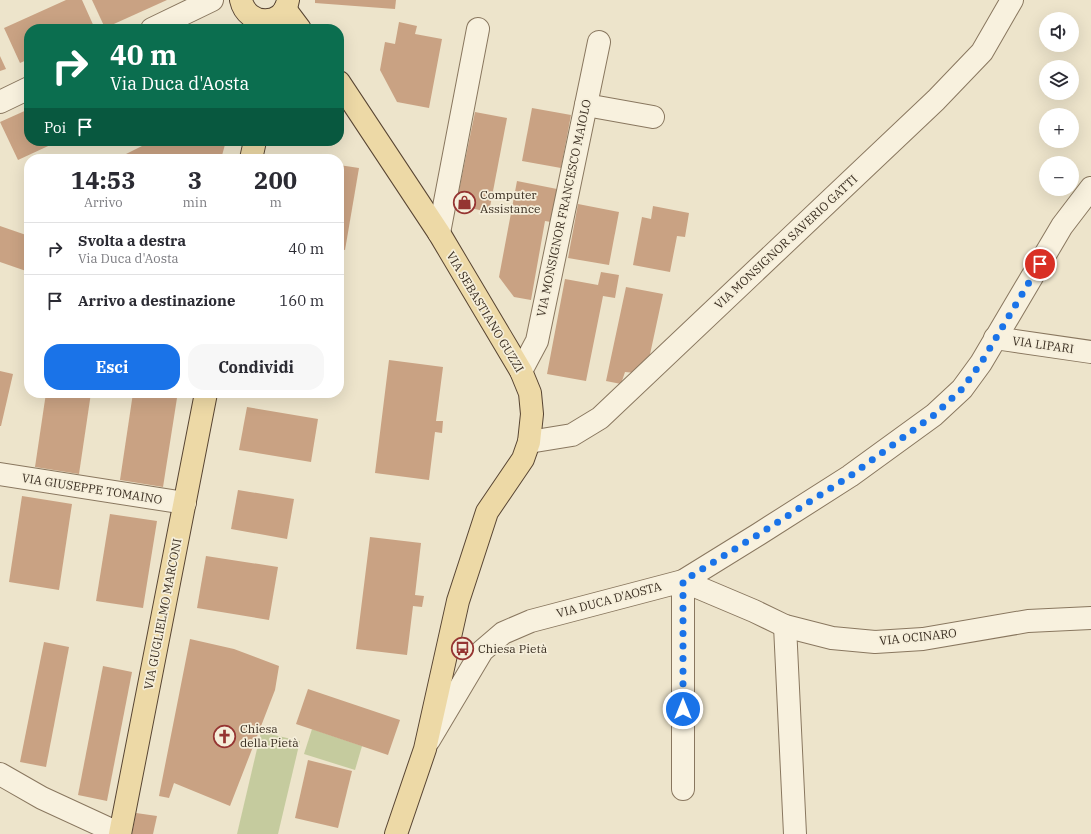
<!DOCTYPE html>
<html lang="it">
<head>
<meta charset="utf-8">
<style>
	body { margin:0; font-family:"IBM Plex Serif",serif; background:#f7f7f7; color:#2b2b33; height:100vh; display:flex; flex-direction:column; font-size:15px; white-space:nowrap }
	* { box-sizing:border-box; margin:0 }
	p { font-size:13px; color:#7c7c81 }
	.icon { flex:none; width:22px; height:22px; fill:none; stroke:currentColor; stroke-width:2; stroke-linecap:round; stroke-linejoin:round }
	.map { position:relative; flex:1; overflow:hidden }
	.sheet { position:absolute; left:24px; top:154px; width:320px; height:244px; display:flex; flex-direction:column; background:#fff; border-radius:16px; box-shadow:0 4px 16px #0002 }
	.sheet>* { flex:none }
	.guide { position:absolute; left:24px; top:24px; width:320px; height:122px; border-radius:16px; box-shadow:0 4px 16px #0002; background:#0b6e4f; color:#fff; overflow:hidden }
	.fabs { position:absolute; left:1039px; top:12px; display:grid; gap:8px }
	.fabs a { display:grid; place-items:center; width:40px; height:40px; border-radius:50%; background:#fff; box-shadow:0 4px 16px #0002; font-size:20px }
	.pin { position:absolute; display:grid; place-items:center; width:34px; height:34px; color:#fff; margin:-17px; border:2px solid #fff; border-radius:50%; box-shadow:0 1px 4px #0007 }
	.me { position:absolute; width:44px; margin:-22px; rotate:0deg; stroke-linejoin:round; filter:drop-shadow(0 0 3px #0008) }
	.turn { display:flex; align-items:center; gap:14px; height:84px; padding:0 20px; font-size:18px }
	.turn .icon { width:52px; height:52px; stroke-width:2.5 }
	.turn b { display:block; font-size:28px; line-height:34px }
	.then { display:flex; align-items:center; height:38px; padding:0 20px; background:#0003; gap:8px; font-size:15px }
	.eta { display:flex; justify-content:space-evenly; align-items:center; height:68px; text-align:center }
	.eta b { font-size:24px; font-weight:800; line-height:28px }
	.cta { display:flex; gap:8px; margin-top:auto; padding:8px 20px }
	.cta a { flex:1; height:46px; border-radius:16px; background:#1a73e8; color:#fff; font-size:16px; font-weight:800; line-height:46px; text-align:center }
	.cta a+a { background:#f7f7f7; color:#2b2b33 }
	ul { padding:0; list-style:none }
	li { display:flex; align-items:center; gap:12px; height:52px; padding:0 20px; border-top:1px solid #e1e1e2 }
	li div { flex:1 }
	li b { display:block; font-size:15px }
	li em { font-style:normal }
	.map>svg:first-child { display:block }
	.green { fill:#c5cb9e }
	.building { fill:#c9a283 }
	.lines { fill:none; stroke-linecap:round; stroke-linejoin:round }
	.minor-casing { stroke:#89775f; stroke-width:24 }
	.major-casing { stroke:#584533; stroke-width:24 }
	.minor { stroke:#f8f1de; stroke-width:22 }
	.major { stroke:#edd9a6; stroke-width:22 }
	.route { stroke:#1a73e8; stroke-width:7; stroke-dasharray:0 12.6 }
	.labels { text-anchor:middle; stroke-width:3.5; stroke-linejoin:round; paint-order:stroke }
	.poi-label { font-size:12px; fill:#3b2f22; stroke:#f5eeda; text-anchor:start }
	.street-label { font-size:12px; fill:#3b2f22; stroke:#f5eeda }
</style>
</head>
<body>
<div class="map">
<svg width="1091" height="834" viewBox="0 0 1091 834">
	<rect width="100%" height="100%" fill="#ede4cb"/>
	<g class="green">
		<path d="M312,729L362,746L355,770L304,754Z"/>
		<path d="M261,732L300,741L278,834H237Z"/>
	</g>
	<g class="building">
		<path d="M66,0H82L95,29H29V59L20,63L4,28Z"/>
		<path d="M92,0H167L105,28Z"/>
		<path d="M315,0H396L395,9L315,3Z"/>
		<path d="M399,22L417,26L415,34L442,39L429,108L397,102L380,70L385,42L395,44Z"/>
		<path d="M0,56L6,69L0,71Z"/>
		<path d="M532,108L571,115L561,168L522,161Z"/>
		<path d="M29,109V141H59L18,160L0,122Z"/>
		<path d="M475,112L507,118L489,212L456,205Z"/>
		<path d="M152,141H226L221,159H121L120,157Z"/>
		<path d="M339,165L359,168L345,250L339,249Z"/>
		<path d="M517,181L557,189L551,222L545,221L531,300L514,297L499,277Z"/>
		<path d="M578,204L619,212L609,265L568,258Z"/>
		<path d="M653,206L689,213L685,237L677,236L670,272L633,265L642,217L651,219Z"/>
		<path d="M0,226L29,236V272L0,262Z"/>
		<path d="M601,272L619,275L615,298L603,296L586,381L547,374L565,279L598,285Z"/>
		<path d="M626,287L663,294L649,359L636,373L625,372L621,384L606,381Z"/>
		<path d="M389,360L443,367L436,421H443L442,433L435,432L429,480L375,473Z"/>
		<path d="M0,371L13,374L1,426H0Z"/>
		<path d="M46,393H91L79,474L35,467Z"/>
		<path d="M133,393H141L177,398L163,487L120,480Z"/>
		<path d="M247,407L318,419L311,462L239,450Z"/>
		<path d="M238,490L294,499L287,539L231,529Z"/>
		<path d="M22,496L72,504L59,590L9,582Z"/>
		<path d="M110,514L157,521L143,608L96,601Z"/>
		<path d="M370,537L421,543L415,595L424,596L422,607L413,606L407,655L356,649Z"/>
		<path d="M206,556L278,567L269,620L197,608Z"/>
		<path d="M190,639L234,649L279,666L275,690L230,806L174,783L169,798L159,796Z"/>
		<path d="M44,642L69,647L46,767L20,762Z"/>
		<path d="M103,666L132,672L107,801L78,795Z"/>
		<path d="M308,689L400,720L388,755L296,724Z"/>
		<path d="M308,760L352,771L338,828L295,818Z"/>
		<path d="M136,813L157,816L153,834H132Z"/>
	</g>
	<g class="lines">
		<defs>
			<g id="minor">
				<path d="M152,29L212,0"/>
				<path d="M0,102L29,88"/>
				<path d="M586,105L653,117"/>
				<path d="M439,233L478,29"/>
				<path d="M995,338L1091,352"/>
				<path d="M521,371L537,341L599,42"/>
				<path d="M529,442L572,435L600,418L936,100L982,52L1012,0"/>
				<path d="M0,474L185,503"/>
				<path d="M785,626L795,834"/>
				<path d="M429,740L482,651L503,633L531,621L683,581L759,534L850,476L934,415L962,389L981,363L1062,226L1091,188"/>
				<path d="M0,774L42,798L120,834"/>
				<path d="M683,789V581L754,611L785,626L832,638L875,642L923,639L1028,621L1091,618"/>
			</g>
			<g id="major">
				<path d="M241,0C247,27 284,27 288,0"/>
				<path d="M285,9L300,29"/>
				<path d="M339,82L439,233L521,371L530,393L532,414L529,442L523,459L487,512L458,601L425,749L396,834"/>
				<path d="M251,159L255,141"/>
				<path d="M120,834L206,393"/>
			</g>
		</defs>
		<use href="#minor" class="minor-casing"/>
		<use href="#major" class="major-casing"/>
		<use href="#minor" class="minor"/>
		<use href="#major" class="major"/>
	</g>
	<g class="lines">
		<path class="route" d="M683,709V581L759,534L850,476L934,415L962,389L981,363L1040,264"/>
	</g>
	<defs>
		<symbol id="shop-ring" viewBox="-11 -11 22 22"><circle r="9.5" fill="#f5eeda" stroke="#953532" stroke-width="1.5"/><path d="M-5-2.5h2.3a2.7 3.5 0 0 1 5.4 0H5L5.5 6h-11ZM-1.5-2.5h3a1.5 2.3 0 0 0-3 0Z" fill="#953532"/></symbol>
		<symbol id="bus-ring" viewBox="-11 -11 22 22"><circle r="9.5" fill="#f5eeda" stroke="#953532" stroke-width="1.5"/><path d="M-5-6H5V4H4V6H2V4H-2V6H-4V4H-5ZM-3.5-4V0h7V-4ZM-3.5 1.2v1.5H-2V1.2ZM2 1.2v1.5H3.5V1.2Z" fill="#953532"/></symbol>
		<symbol id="church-ring" viewBox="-11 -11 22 22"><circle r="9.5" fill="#f5eeda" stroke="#953532" stroke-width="1.5"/><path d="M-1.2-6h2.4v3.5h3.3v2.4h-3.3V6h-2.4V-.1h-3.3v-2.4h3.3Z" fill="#953532"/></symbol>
	</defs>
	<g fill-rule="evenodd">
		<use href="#shop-ring" x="452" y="190" width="25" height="25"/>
		<use href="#bus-ring" x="450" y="636" width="25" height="25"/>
		<use href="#church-ring" x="212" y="724" width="25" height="25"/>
	</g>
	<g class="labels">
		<g class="poi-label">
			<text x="480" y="199">Computer<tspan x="480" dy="14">Assistance</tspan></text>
			<text x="478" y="653">Chiesa Pietà</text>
			<text x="240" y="733">Chiesa<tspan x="240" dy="14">della Pietà</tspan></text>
		</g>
		<g class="street-label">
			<text transform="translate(564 208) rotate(-78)" y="4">VIA MONSIGNOR FRANCESCO MAIOLO</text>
			<text transform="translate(786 242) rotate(-43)" y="4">VIA MONSIGNOR SAVERIO GATTI</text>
			<text transform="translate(485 312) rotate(59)" y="4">VIA SEBASTIANO GUZZI</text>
			<text transform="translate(1043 345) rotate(8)" y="4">VIA LIPARI</text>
			<text transform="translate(92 489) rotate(9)" y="4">VIA GIUSEPPE TOMAINO</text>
			<text transform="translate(609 600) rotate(-15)" y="4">VIA DUCA D'AOSTA</text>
			<text transform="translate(163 614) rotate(-79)" y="4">VIA GUGLIELMO MARCONI</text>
			<text transform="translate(918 637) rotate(-6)" y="4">VIA OCINARO</text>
		</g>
	</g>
</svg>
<div class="fabs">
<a><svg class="icon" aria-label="sound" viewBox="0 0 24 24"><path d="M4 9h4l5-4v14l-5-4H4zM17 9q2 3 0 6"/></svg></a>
<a><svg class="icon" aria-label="layers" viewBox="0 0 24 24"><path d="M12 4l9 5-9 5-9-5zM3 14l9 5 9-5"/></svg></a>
<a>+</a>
<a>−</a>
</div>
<div class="pin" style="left:1040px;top:264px;background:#d93025"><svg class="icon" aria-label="arrive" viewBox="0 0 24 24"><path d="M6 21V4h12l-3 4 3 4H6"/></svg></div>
<svg class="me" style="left:683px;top:709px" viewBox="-20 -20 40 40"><circle r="17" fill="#1a73e8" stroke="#fff" stroke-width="3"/><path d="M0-11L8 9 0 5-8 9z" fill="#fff"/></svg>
<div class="guide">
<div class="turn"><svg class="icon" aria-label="right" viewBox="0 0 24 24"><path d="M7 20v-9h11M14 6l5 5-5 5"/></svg><div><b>40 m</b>Via Duca d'Aosta</div></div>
<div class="then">Poi<svg class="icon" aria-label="arrive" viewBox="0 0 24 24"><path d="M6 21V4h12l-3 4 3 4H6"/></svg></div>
</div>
<section class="sheet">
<div class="eta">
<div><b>14:53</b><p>Arrivo</p></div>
<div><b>3</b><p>min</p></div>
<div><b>200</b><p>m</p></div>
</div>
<ul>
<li><svg class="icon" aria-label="right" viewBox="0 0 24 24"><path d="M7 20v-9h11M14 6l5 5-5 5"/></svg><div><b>Svolta a destra</b><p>Via Duca d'Aosta</p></div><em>40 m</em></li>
<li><svg class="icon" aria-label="arrive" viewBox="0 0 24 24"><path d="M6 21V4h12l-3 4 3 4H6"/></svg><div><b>Arrivo a destinazione</b></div><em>160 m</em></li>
</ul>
<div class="cta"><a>Esci</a><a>Condividi</a></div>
</section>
</div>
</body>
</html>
